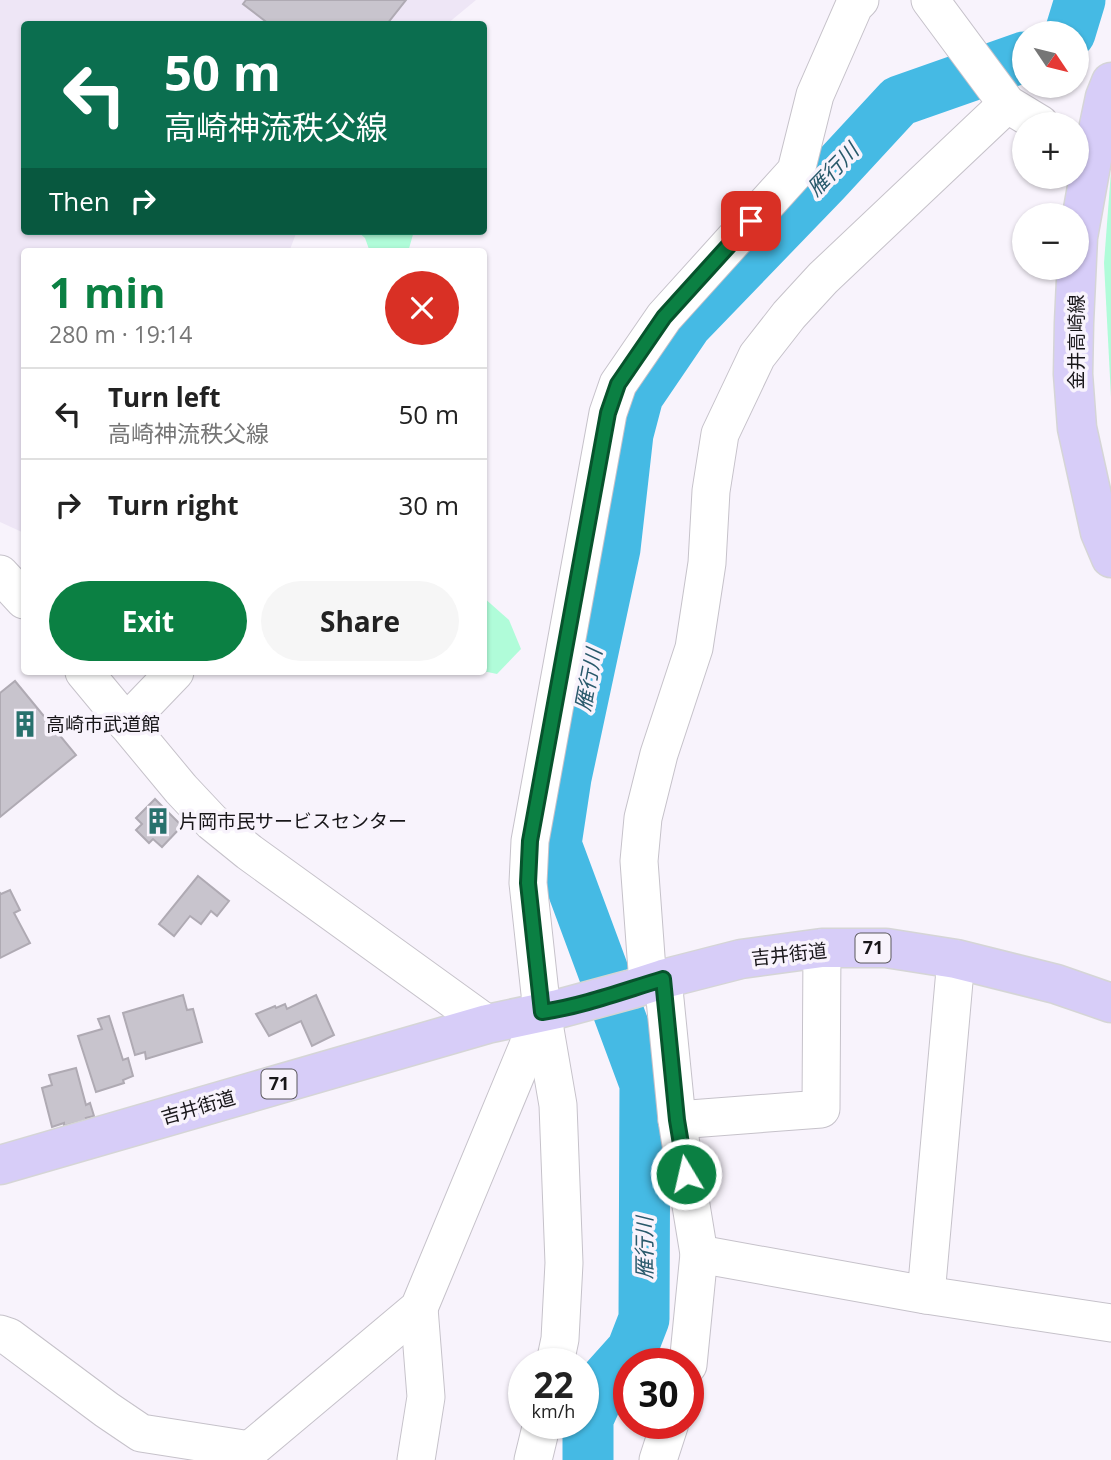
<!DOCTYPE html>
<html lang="en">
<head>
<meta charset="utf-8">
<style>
	body { margin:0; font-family:"Open Sans","Noto Sans JP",sans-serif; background:#f6f6f6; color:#222; height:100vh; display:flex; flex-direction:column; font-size:26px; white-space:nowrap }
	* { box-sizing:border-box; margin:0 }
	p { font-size:23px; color:#767676 }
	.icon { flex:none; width:38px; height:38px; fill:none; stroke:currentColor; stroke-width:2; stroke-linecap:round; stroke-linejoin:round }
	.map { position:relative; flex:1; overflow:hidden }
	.side { position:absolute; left:21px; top:248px; width:466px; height:427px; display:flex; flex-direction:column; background:#fff; border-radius:7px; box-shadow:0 2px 5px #0004 }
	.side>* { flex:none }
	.guide { position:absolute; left:21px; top:21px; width:466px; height:214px; border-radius:7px; box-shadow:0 2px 5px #0004; background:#0b6e4f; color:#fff; overflow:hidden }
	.needle { width:46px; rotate:125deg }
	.tools { position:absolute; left:1012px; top:21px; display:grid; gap:14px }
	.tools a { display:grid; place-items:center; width:77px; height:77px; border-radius:50%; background:#fff; box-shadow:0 2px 5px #0004; font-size:35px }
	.speed { position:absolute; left:508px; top:1348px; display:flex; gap:14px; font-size:35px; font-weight:700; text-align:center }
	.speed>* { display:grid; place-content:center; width:91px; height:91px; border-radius:50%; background:#fff; box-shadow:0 2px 5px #0004; line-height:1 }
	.speed small { font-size:18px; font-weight:400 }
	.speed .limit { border:10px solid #d22; background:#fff; color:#111 }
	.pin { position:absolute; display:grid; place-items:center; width:60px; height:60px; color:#fff; margin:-30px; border-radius:14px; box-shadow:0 4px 10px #0006 }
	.me { position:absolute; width:77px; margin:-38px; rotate:351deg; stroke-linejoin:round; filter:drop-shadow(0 0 5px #0008) }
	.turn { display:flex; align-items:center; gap:24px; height:147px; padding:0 28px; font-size:32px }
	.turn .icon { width:91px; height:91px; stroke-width:2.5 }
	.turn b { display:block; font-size:49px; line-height:60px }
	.then { display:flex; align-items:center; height:66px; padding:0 28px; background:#0003; gap:14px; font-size:26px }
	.round { display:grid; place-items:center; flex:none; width:74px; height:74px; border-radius:37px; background:#f6f6f6 }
	.headline { display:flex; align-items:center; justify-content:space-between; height:119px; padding:0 28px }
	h1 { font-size:42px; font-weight:700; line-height:52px; color:#0b8043 }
	.primary-button { display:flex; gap:14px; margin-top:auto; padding:14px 28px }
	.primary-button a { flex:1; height:80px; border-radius:42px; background:#0b8043; color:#fff; font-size:28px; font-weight:700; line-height:80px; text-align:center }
	.primary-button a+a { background:#f6f6f6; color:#222 }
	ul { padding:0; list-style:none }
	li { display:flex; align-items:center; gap:21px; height:91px; padding:0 28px; border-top:2px solid #e0e0e0 }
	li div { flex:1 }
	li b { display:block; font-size:26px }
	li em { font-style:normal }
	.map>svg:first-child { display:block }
	.built { fill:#eee6f6 }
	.green { fill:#b0fcd9 }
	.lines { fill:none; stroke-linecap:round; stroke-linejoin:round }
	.river { stroke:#45bae4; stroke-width:51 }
	.building { fill:#c8c4cd; stroke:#afaab3; stroke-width:2 }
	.minor-casing { stroke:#c6c2ca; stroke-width:39 }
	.major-casing { stroke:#d5d5d6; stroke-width:41 }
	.minor { stroke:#fff; stroke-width:37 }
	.major { stroke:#d7cdf8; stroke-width:38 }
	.route-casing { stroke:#07532c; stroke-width:18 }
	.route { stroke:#0b8043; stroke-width:12 }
	.labels { text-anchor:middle; stroke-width:7; stroke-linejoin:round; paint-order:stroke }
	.shield { fill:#f8f3fc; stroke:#5b585d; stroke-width:2 }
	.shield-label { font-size:18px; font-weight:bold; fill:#181619 }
	.street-label { font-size:19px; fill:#181619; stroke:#f8f3fc }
	.poi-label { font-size:19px; fill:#181619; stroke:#f8f3fc; text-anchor:start }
	.water-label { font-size:21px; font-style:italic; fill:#29596b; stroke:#f8f3fc }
</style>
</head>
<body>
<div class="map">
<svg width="1111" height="1460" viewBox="0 0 1111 1460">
	<rect width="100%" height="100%" fill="#f8f3fc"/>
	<path class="built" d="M0,0H476L447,24H24V231H297L289,252H24V533L0,522Z"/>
	<g class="green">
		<path d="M1111,171V397L1104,263Z"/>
		<path d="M357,231H414L408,252H370L365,238Z"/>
		<path d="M483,597L509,620L521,649L497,674L483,671Z"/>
	</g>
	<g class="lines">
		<g class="river">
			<path d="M1070,33L1080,0"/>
			<path d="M588,1460V1419L606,1379L632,1350L644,1319L645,1084L556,844L566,778L615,549L628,434L638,396L687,324L825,181L899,101L1024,57"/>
		</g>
	</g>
	<g class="building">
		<path d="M246,0H406L387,24H269L243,4Z"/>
		<path d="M15,681L76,755L0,817V693Z"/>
		<path d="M155,799L182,826L162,847L153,839L149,843L136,830L142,824L136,818Z"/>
		<path d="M198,876L229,901L217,916L211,911L201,924L190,916L174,936L159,924Z"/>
		<path d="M10,890L20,910L14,913L30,943L0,958V893L1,894Z"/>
		<path d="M183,995L187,1010L193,1009L202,1042L146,1059L145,1052L135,1055L123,1013Z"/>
		<path d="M316,995L334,1035L312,1046L301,1021L269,1036L256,1014L275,1006L276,1008L285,1004L287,1009Z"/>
		<path d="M109,1016L123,1060L128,1058L133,1076L123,1080L124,1083L96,1092L78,1036L102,1029L98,1019Z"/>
		<path d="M76,1068L86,1105L90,1103L94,1116L86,1118L87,1120L64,1126V1123L52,1127L42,1088L52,1085L49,1075Z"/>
	</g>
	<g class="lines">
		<defs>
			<g id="minor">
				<path d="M930,0L1007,104L1040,124"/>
				<path d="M0,574L24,600"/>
				<path d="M84,672L181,789L212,822L249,852L487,1024"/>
				<path d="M126,723L175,672"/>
				<path d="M663,979L677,1120L699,1254L688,1365"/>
				<path d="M648,984L639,861L643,818L659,754L694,648L707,563L711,491L720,434L757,356L789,315L823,278L1007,104"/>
				<path d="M677,1120L821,1109L822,948"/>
				<path d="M699,1254L926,1295L1111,1323"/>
				<path d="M926,1295L956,959"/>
				<path d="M0,1334L9,1337L107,1410L141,1433L250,1450"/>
				<path d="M555,1363L560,1339L564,1263L558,1105L542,1012L528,883L530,841L608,413L618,384L664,317L796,171L815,95L854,6L860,0"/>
				<path d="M238,1460L419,1308L542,1012"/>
				<path d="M416,1460L426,1397L419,1308"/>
				<path d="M533,1460L542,1423"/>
				<path d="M658,1460L670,1423"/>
			</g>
			<g id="major">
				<path d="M1111,82L1105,97L1093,154L1078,237L1074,323L1073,374L1077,428L1100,532L1111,558"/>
				<path d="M0,1165L487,1024L558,1009L632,989L663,979L741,959L822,948H886L956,959L1056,984L1111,1003"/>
			</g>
		</defs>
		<use href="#minor" class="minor-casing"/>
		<use href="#major" class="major-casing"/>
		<use href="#minor" class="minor"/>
		<use href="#major" class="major"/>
	</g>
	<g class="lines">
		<defs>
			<path id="route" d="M686,1174L677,1120L663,979C623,991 583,1006 542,1012L528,883L530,841L608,413L618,384L664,317L751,221"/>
		</defs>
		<use href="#route" class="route-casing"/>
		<use href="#route" class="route"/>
	</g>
	<defs>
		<symbol id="building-bare" viewBox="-9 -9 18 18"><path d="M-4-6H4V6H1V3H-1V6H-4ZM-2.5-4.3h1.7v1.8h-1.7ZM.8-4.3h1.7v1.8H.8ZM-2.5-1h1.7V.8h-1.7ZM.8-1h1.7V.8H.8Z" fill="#28716d" stroke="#f8f3fc" stroke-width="2.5" paint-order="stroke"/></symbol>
	</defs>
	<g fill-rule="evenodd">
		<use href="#building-bare" x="6" y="705" width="38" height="38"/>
		<use href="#building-bare" x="139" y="802" width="38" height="38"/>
	</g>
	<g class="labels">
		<g class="shield">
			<rect x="855.5" y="933.5" width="35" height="29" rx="5"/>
			<rect x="261.5" y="1069.5" width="35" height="29" rx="5"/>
		</g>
		<g class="shield-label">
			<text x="873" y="954">71</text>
			<text x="279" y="1090">71</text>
		</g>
		<g class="street-label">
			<text transform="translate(1076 342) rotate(-90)" y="7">金井高崎線</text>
			<text transform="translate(789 954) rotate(-6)" y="7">吉井街道</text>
			<text transform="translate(198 1107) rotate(-16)" y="7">吉井街道</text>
		</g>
		<g class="poi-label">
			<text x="46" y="731">高崎市武道館</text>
			<text x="179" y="828">片岡市民サービスセンター</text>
		</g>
		<g class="water-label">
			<text transform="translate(833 170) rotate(-46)" y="7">雁行川</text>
			<text transform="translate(589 680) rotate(-79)" y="7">雁行川</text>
			<text transform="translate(645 1248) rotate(-90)" y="7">雁行川</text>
		</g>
	</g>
</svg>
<div class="tools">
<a><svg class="needle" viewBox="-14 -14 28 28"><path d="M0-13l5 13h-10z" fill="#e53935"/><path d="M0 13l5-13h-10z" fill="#767676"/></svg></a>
<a>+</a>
<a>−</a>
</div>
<div class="speed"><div>22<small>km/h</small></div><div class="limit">30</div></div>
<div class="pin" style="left:751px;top:221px;background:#d93025"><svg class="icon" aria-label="arrive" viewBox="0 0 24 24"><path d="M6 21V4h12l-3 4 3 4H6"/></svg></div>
<svg class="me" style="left:686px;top:1174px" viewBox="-20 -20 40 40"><circle r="17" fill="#0b8043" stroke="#fff" stroke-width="3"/><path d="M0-11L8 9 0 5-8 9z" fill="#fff"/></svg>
<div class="guide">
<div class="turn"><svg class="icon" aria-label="left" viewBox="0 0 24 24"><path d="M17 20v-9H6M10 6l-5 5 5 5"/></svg><div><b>50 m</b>高崎神流秩父線</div></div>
<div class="then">Then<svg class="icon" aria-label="right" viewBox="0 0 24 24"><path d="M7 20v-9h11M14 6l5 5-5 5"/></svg></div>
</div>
<section class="side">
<div class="headline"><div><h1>1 min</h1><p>280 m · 19:14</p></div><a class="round" style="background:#d93025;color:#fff"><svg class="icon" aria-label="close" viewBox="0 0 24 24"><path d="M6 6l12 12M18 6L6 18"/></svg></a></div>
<ul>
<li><svg class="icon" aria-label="left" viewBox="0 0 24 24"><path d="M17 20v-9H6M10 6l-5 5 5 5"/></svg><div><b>Turn left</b><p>高崎神流秩父線</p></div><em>50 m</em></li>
<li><svg class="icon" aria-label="right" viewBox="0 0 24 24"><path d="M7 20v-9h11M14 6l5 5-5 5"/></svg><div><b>Turn right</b></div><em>30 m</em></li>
</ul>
<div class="primary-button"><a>Exit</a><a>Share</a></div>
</section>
</div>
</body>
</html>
